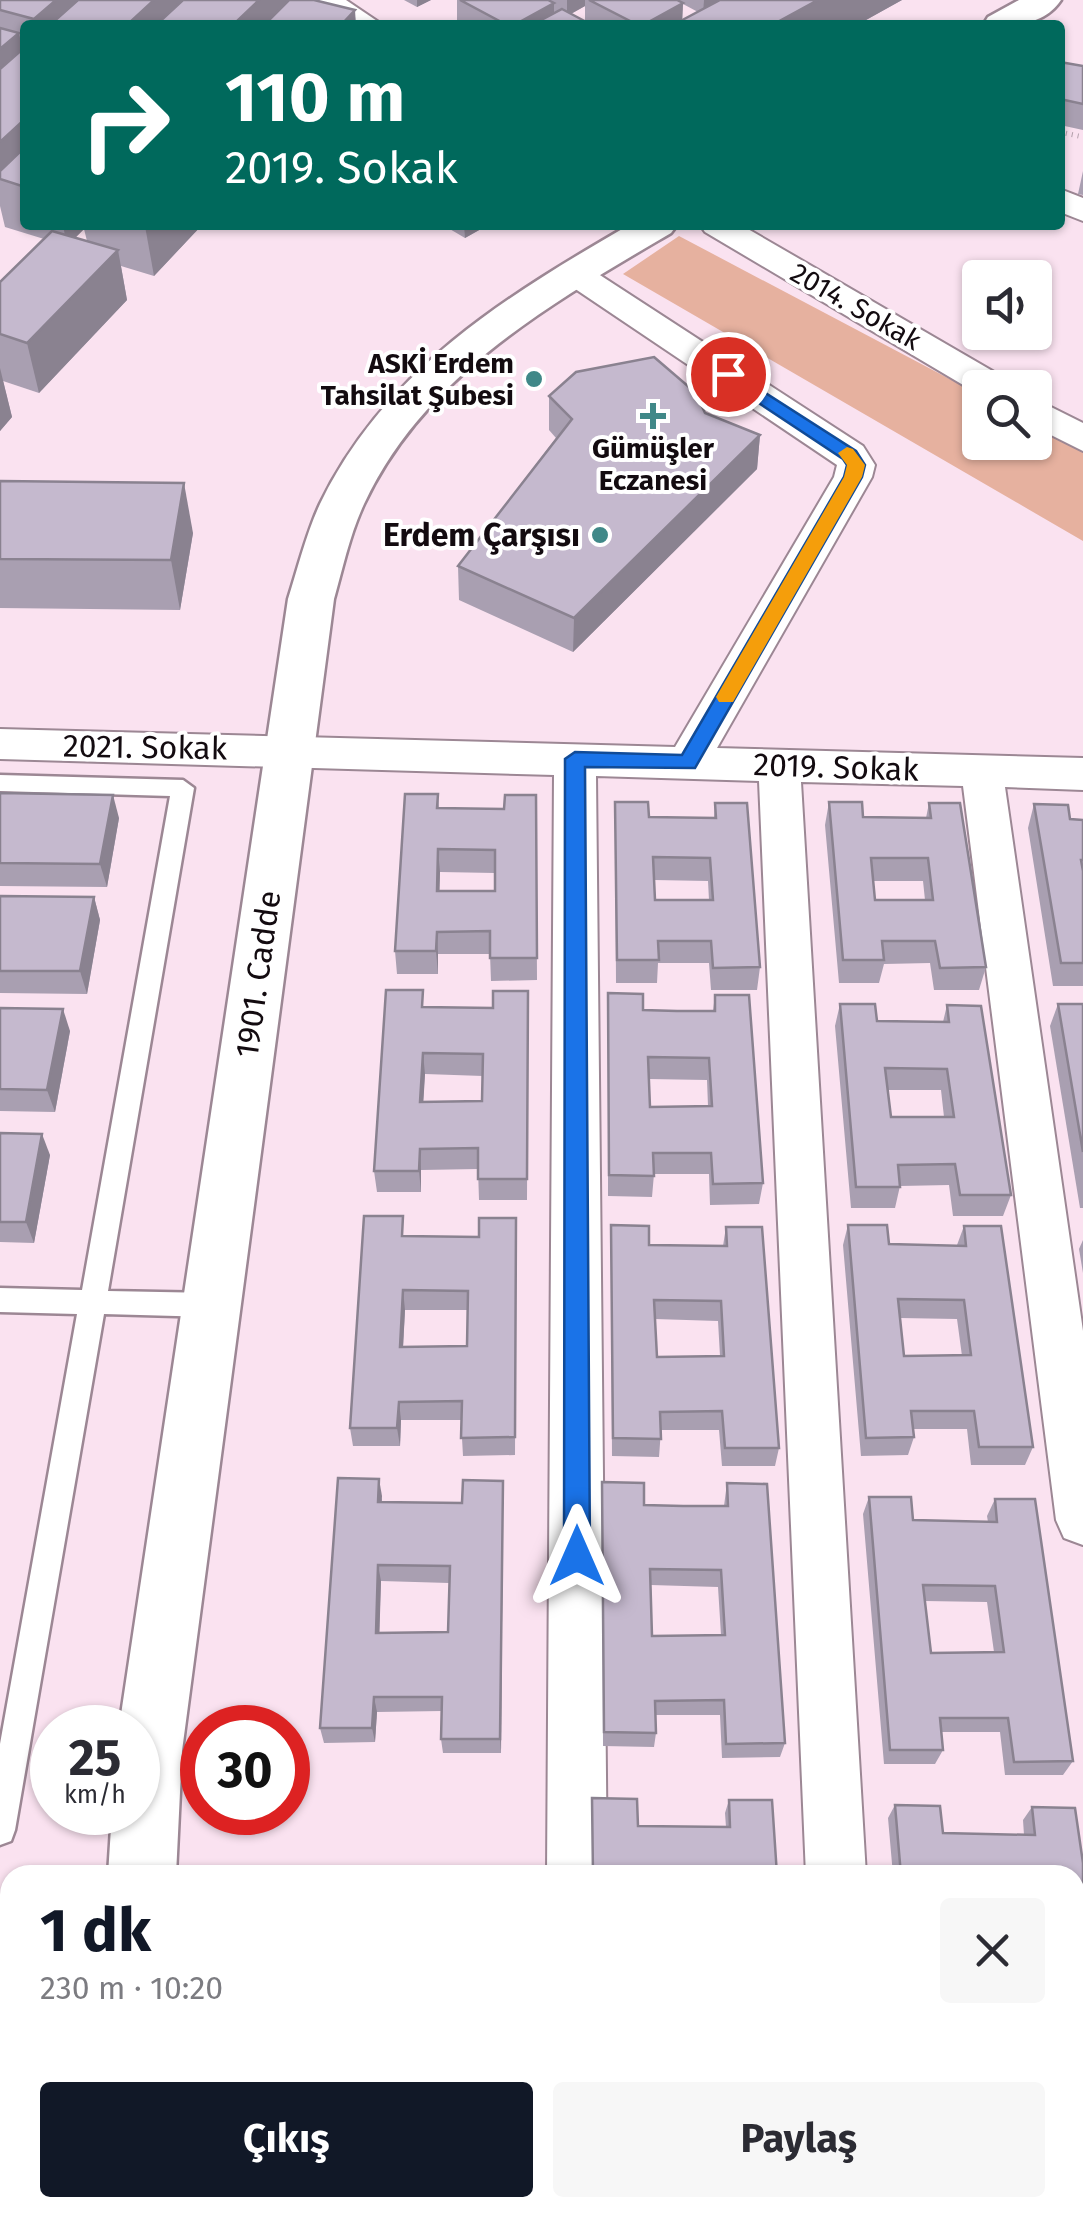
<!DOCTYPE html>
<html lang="tr">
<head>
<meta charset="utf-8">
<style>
	body { margin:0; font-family:"Fira Sans",sans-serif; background:#f7f7f7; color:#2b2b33; height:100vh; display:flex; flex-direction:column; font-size:38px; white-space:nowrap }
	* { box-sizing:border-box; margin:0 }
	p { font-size:32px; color:#7c7c81 }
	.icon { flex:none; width:55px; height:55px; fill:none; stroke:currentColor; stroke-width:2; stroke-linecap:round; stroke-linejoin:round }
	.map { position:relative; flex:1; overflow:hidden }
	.details { position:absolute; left:0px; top:1865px; width:1085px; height:352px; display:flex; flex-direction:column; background:#fff; border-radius:30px 30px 0 0; box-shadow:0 2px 8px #0004 }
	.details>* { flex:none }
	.hud { position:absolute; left:20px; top:20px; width:1045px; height:210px; border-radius:10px; box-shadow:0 2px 8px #0004; background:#00695c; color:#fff; overflow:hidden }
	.tools { position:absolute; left:962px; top:260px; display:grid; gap:20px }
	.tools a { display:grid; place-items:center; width:90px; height:90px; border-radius:10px; background:#fff; box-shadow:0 2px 8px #0004; font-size:50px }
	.speed { position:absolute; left:30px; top:1705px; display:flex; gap:20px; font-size:50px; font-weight:700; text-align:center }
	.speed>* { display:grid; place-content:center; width:130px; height:130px; border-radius:50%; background:#fff; box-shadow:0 2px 8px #0004; line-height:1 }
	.speed small { font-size:25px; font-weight:400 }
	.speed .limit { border:15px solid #d22; background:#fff; color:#111 }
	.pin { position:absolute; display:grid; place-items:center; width:85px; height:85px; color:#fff; margin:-42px; border:5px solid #fff; border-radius:50%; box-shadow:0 2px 10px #0007 }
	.me { position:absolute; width:110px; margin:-55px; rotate:0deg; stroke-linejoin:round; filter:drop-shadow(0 0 8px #0008) }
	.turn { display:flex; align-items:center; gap:35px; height:210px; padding:0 40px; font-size:45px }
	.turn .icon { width:130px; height:130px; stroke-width:2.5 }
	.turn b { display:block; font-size:70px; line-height:85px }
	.round { display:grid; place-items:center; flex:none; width:105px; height:105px; border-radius:10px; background:#f7f7f7 }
	.head { display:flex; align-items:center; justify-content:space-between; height:170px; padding:0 40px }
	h1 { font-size:60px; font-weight:700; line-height:75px; color:#111827 }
	.action { display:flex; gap:20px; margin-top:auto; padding:20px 40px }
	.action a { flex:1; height:115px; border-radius:10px; background:#111827; color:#fff; font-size:40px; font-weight:700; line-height:115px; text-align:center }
	.action a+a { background:#f7f7f7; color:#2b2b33 }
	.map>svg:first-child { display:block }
	.green { fill:#e6b19f }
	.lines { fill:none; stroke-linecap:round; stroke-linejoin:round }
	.service-casing { stroke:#9c8794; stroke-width:5 }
	.minor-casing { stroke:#9c8794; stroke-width:4 }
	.tertiary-casing { stroke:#9c8794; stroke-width:5 }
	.path { stroke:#b4a1ac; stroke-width:5; stroke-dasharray:1 5; stroke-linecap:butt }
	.service { fill:#fff; fill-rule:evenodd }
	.minor { fill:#fff; fill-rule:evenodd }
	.tertiary { fill:#fff; fill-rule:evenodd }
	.wall { fill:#a99fb1; fill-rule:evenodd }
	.shaded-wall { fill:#8a8290 }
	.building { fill:#c5b9ce; stroke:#8a8290; stroke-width:2.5; fill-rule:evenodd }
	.route { fill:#1a73e8; stroke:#114b97; stroke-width:2.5 }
	.slow { fill:#f59e0b }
	.poi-dot { fill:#408888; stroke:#fff; stroke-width:4 }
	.labels { text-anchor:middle; stroke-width:8; stroke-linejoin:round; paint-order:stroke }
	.far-street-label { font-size:28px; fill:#130b10; stroke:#fff }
	.far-poi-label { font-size:28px; font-weight:bold; fill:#130b10; stroke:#fff; text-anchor:end }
	.poi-label { font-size:32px; font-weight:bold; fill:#130b10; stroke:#fff; text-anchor:end }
	.street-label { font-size:32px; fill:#130b10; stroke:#fff }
</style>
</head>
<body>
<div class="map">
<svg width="1083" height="2216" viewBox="0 0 1083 2216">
	<rect width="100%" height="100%" fill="#fae2f0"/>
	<path class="green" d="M679,236L980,395V442H1035V424L1083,449V541L623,274Z"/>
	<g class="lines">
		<defs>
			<path id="service" d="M0,775L183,780L194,788L108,1291L212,1293L221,1297L225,1305L221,1313L212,1317L104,1314L15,1830L11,1841L0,1845V1744L77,1314L0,1312V1288L82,1290L170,796L0,791Z"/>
			<g id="minor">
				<path d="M309,0H346L383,25H346Z"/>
				<path d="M1060,189L1083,198V221L1060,212Z"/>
				<path d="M700,225H741L1008,380L1013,388H980V395L705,232Z"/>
				<path d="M574,263L586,266L863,446L875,465L872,477L717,748L1083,758V790L1005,787L1083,1331V1545L1064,1538L1056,1520L963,786L801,782L866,1875H806L759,781L596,776L607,1875H547L554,775L0,759V729L675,747L834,477L837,465L562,280L557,273L562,266Z"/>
				<path d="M1035,399L1083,423V451L1035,427Z"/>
				<rect x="0" y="2138" width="10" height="64"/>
				<path d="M548,2208H612L613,2216H549Z"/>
				<path d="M696,2208H913L916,2216H699Z"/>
			</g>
			<g id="tertiary">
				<path d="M1019,0H1061C1043,27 1012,25 983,25L988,17Z"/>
				<path d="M629,225H677L671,233C552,303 425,374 364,504C350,534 343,567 334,599L182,1751L176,1875H108L112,1812H138V1728H119L288,599C298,568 306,534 320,504C385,370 505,297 629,225Z"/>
				<path d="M128,2208H202L204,2216H128Z"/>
			</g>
		</defs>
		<use href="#service" class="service-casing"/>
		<use href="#minor" class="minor-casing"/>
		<use href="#tertiary" class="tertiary-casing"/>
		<path class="path" d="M1060,132L1083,137"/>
		<use href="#service" class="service"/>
		<use href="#minor" class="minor"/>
		<use href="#tertiary" class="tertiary"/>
	</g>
	<g class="wall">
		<path d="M0,0L356,25H25V225H202L154,276L121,266L127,300L39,393L3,381L12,417L0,431V282L44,239L5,227L0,206ZM84,229L87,241L75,238Z"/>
		<path d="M404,0H431L417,7Z"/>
		<path d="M457,0H902L857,25H462L457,23ZM683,4L698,12L682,20ZM585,6V21L571,14Z"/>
		<path d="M1060,62L1083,66V130L1060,125Z"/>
		<path d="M1083,171V195L1078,194Z"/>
		<path d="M443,225H488L465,238Z"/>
		<path d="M549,396L705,413L760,435L757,469L573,652L459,600L458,566L556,438L549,430Z"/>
		<path d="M0,481L193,533L180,610L0,608Z"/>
		<path d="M0,793L119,818L107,887L0,886Z"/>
		<path d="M438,794L439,808L504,809L536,795L537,980L491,981L490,954H438V974H397L395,951ZM440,872L495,873V891H439Z"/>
		<path d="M615,802L649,817L714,818L715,803L760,967L757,990H711L709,963H658L657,983H616ZM654,880L708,881L709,900H655Z"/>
		<path d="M829,802L863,817L926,818L929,803L986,967L979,990H934L930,963L884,964L879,983H839L825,825ZM873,881H923L925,900H875Z"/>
		<path d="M1034,804L1070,819L1083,820V986H1053L1028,828Z"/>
		<path d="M0,896L94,897L100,920L87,994L0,993Z"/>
		<path d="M528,991L527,1200H479L478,1169L421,1170V1192H377L374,1171L424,1007L493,1008ZM425,1074L483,1076L482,1101L423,1102Z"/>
		<path d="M608,993L643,1010L713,1011L715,995L763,1183L759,1204L710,1205L709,1174H654L652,1197L608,1196ZM649,1079L707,1080L708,1106L650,1107Z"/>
		<path d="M840,1004L877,1021L943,1022L947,1005L1011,1195L1003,1216H953L949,1185L900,1186L895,1208H851L835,1026ZM888,1090H941L944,1117H891Z"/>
		<path d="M1058,1004H1083V1208H1080L1050,1026Z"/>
		<path d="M0,1008L70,1031L55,1112L0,1111Z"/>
		<path d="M0,1133L50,1155L34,1243L0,1242Z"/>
		<path d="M516,1218L515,1455L463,1456L461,1420H401L400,1446H353L350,1428L405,1236L479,1237ZM405,1310H467V1346L403,1347Z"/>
		<path d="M611,1225L649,1245L723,1246L726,1227L779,1448L775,1466H722L719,1430H661L659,1457L612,1456ZM655,1319L718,1321L720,1356L657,1357Z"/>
		<path d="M848,1225L889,1244L957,1245L964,1226L1033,1447L1025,1465H971L967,1429H913L914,1437L908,1455L861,1456L843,1245ZM900,1318L957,1319L962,1356H904Z"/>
		<path d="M1083,1240V1273L1079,1249Z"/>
		<path d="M503,1481L501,1753H443L441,1739L442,1711L377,1712L375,1742L324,1743L320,1728L382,1496V1502L462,1503ZM381,1581L449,1583L448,1632L379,1633Z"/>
		<path d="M602,1482L644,1505L724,1506L727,1483L785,1743L780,1757L722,1758L720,1715H656V1733L654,1747L603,1746ZM651,1585L718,1587L721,1635L652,1636Z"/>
		<path d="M869,1497L913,1520L988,1522L987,1516L995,1499L1073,1761L1063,1775H1005L1000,1732H941L943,1750L935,1764H884L863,1514ZM925,1601L987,1602L994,1652L931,1653Z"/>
		<path d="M592,1798L638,1826L726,1827L725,1813L729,1800L777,1875H592Z"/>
		<path d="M895,1805L943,1833L1024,1835L1023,1820L1032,1807L1083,1863V2129H1075V1875H893L888,1818Z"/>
	</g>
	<g class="shaded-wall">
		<path d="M56,0H120L51,25H35L34,19Z"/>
		<path d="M154,0H214L188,25H127Z"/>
		<path d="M259,0H293L289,25H233Z"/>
		<path d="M417,0H431L417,7Z"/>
		<path d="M567,0H585V6L567,16Z"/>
		<path d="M704,0H728L703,14Z"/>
		<path d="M818,0H902L857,25H772Z"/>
		<path d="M554,3V25H514Z"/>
		<path d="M683,3L682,25H643Z"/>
		<path d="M355,10L356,25H341Z"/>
		<path d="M19,33L25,63L0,109V49Z"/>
		<path d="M25,119V179H0V142Z"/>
		<path d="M63,225H84V229L67,246Z"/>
		<path d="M202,225L154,276L145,226Z"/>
		<path d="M464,225H488L465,238Z"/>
		<path d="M118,250L127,300L39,393L27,343Z"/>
		<path d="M0,368L12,417L0,431Z"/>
		<path d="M760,435L757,469L573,652L574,618Z"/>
		<path d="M184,483L193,533L180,610L171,560Z"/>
		<path d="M113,795L119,818L107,887L100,864Z"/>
		<path d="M438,849L440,872L439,914L437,891Z"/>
		<path d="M94,897L100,920L87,994L80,971Z"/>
		<path d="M437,932L438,954V974L436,951Z"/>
		<path d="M63,1009L70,1031L55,1112L47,1090Z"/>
		<path d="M423,1053L425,1074L422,1124L420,1102Z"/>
		<path d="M42,1134L50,1155L34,1243L26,1222Z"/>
		<path d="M420,1149L421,1170V1192L419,1171Z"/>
		<path d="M403,1290L405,1310L402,1366L400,1347Z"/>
		<path d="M399,1402L401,1420L400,1446L397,1428Z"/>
		<path d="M379,1479L382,1496L380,1519L378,1502Z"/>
		<path d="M503,1481V1498L501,1753L500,1739Z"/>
		<path d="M378,1565L381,1581L379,1648L376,1633Z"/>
		<path d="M374,1697L377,1712L375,1742L372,1728Z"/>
	</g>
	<g class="building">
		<path d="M0,0H56L34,19L0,10Z"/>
		<path d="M78,0H154L127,25L51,24Z"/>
		<path d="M183,0H259L233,25H156Z"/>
		<path d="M289,0H314L355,10L341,25H264Z"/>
		<path d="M460,0H548L554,3L514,25H507Z"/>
		<path d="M589,0H677L683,3L643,25H638Z"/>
		<path d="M720,0H818L772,25H673Z"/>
		<path d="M562,9L592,25H532Z"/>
		<path d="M0,28L19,33L0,49Z"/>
		<path d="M25,47V119L0,142V69Z"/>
		<path d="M1060,62L1083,66V104L1060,99Z"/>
		<path d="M25,147V187L0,179V171Z"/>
		<path d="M52,231L118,250L27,343L0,334V282Z"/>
		<path d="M654,357L696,393L705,413L760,435L574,618L458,566L572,419L549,396L576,372Z"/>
		<path d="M0,481L184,483L171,560L0,559Z"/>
		<path d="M0,793L113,795L100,864L0,863Z"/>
		<path d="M405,794H438L437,808L504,809L505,795H536L537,958H490V931L437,932L436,951H395ZM438,849L495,850V891H437Z"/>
		<path d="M615,802H648L649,817L716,818L715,803H747L760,967L713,968L711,941H658L659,960H617ZM653,857L710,858L713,900H655Z"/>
		<path d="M829,802H862L863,817L931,818L929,803H960L986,967L940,968L935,941H882L884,960H843ZM871,858H928L933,900H875Z"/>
		<path d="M1034,804L1068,805L1070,819L1083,820V860H1081L1083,871V963H1061Z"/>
		<path d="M0,896L94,897L80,971H0Z"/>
		<path d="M386,990H423L422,1007L493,1008V991H528L527,1179H478V1148L420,1149L419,1171H374ZM423,1053L483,1054L482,1101L420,1102Z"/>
		<path d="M608,993L643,994V1010L677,1011H715V995H749L763,1183L713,1184L711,1153H653L654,1176L609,1175ZM648,1057L709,1058L712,1106L650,1107Z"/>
		<path d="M840,1004H875L877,1021L949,1022L947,1005L981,1006L1011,1195H960L955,1164L898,1165L900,1187H856ZM885,1068L947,1069L954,1117H891Z"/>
		<path d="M1058,1004H1083V1152Z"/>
		<path d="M0,1008L63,1009L47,1090L0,1089Z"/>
		<path d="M0,1133L42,1134L26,1222H0Z"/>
		<path d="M364,1216H403L402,1236L479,1237V1218H516L515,1437L461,1438L462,1401L399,1402L397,1428H350ZM403,1290L468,1291L467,1346L400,1347Z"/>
		<path d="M611,1225L649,1226V1245L727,1246L726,1227H762L779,1448H725L722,1411L660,1412L661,1439L613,1438ZM654,1300L721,1301L724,1356L657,1357Z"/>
		<path d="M848,1225H887L889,1244L966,1246L964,1226H1001L1033,1447H979L974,1411H911L914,1437L866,1438ZM898,1299L964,1300L971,1355L904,1356Z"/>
		<path d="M338,1478L379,1479L378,1502L462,1503L463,1480L503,1481L500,1739H441L442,1697H374L372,1728H320ZM378,1565L450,1566L448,1632L376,1633Z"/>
		<path d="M602,1482L644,1483V1505L683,1506H728L727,1483L767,1484L785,1743L726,1744L724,1700L655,1701L656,1733L604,1732ZM650,1569L721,1570L725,1635L652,1636Z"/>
		<path d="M869,1497H911L913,1520L997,1522L995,1499H1035L1073,1761L1014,1762L1008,1718H940L943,1750H890ZM923,1585L995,1586L1004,1652L931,1653Z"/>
		<path d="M592,1798L637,1799L638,1826L730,1827L729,1800H772L777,1875H593Z"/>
		<path d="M895,1805L940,1806L943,1833L1035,1835L1032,1807L1075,1808L1083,1863V2121H1075V1875H901Z"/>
	</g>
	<path class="route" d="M728,369L856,451L865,465L862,477L695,768L585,767L590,1556L586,1565L577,1569L568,1565L564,1556L565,759L575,752L682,755L844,477L847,465L843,459L721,378V370Z"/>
	<path class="slow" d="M847,447L853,449L865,465L862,477L733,702H719L716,697L844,477L847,465L838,453Z"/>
	<g class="poi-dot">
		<circle cx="534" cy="379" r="10"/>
		<path d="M648 401h10v10h10v10h-10v10h-10v-10h-10v-10h10z"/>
		<circle cx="600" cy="535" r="10"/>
	</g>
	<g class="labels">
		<g class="far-street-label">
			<text transform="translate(856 306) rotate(30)" y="10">2014. Sokak</text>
		</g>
		<g class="far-poi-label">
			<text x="514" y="373">ASKİ Erdem<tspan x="514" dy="32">Tahsilat Şubesi</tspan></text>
			<text x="653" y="458" text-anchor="middle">Gümüşler<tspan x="653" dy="32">Eczanesi</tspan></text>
		</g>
		<g class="poi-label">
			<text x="580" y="546">Erdem Çarşısı</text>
		</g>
		<g class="street-label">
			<text transform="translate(145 747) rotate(1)" y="11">2021. Sokak</text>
			<text transform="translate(836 767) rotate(2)" y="11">2019. Sokak</text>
			<text transform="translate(258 974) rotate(-82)" y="11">1901. Cadde</text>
		</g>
	</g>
</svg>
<div class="tools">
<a><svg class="icon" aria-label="sound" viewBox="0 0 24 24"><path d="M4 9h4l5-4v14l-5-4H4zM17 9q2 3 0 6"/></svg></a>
<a><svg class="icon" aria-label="search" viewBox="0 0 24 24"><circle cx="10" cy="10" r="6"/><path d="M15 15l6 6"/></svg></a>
</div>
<div class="speed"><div>25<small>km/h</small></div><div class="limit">30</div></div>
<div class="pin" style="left:728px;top:374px;background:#d93025"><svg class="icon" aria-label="arrive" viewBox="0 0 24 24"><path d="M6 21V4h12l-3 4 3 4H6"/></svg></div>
<svg class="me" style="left:577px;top:1556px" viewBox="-20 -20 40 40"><path d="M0-17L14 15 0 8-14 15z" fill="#1a73e8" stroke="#fff" stroke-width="4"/></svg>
<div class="hud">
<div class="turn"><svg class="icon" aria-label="right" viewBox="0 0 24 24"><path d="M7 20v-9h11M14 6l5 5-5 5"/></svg><div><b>110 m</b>2019. Sokak</div></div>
</div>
<section class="details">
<div class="head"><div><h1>1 dk</h1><p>230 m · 10:20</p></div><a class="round"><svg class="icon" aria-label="close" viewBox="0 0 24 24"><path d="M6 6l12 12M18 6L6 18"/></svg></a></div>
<div class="action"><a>Çıkış</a><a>Paylaş</a></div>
</section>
</div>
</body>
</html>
